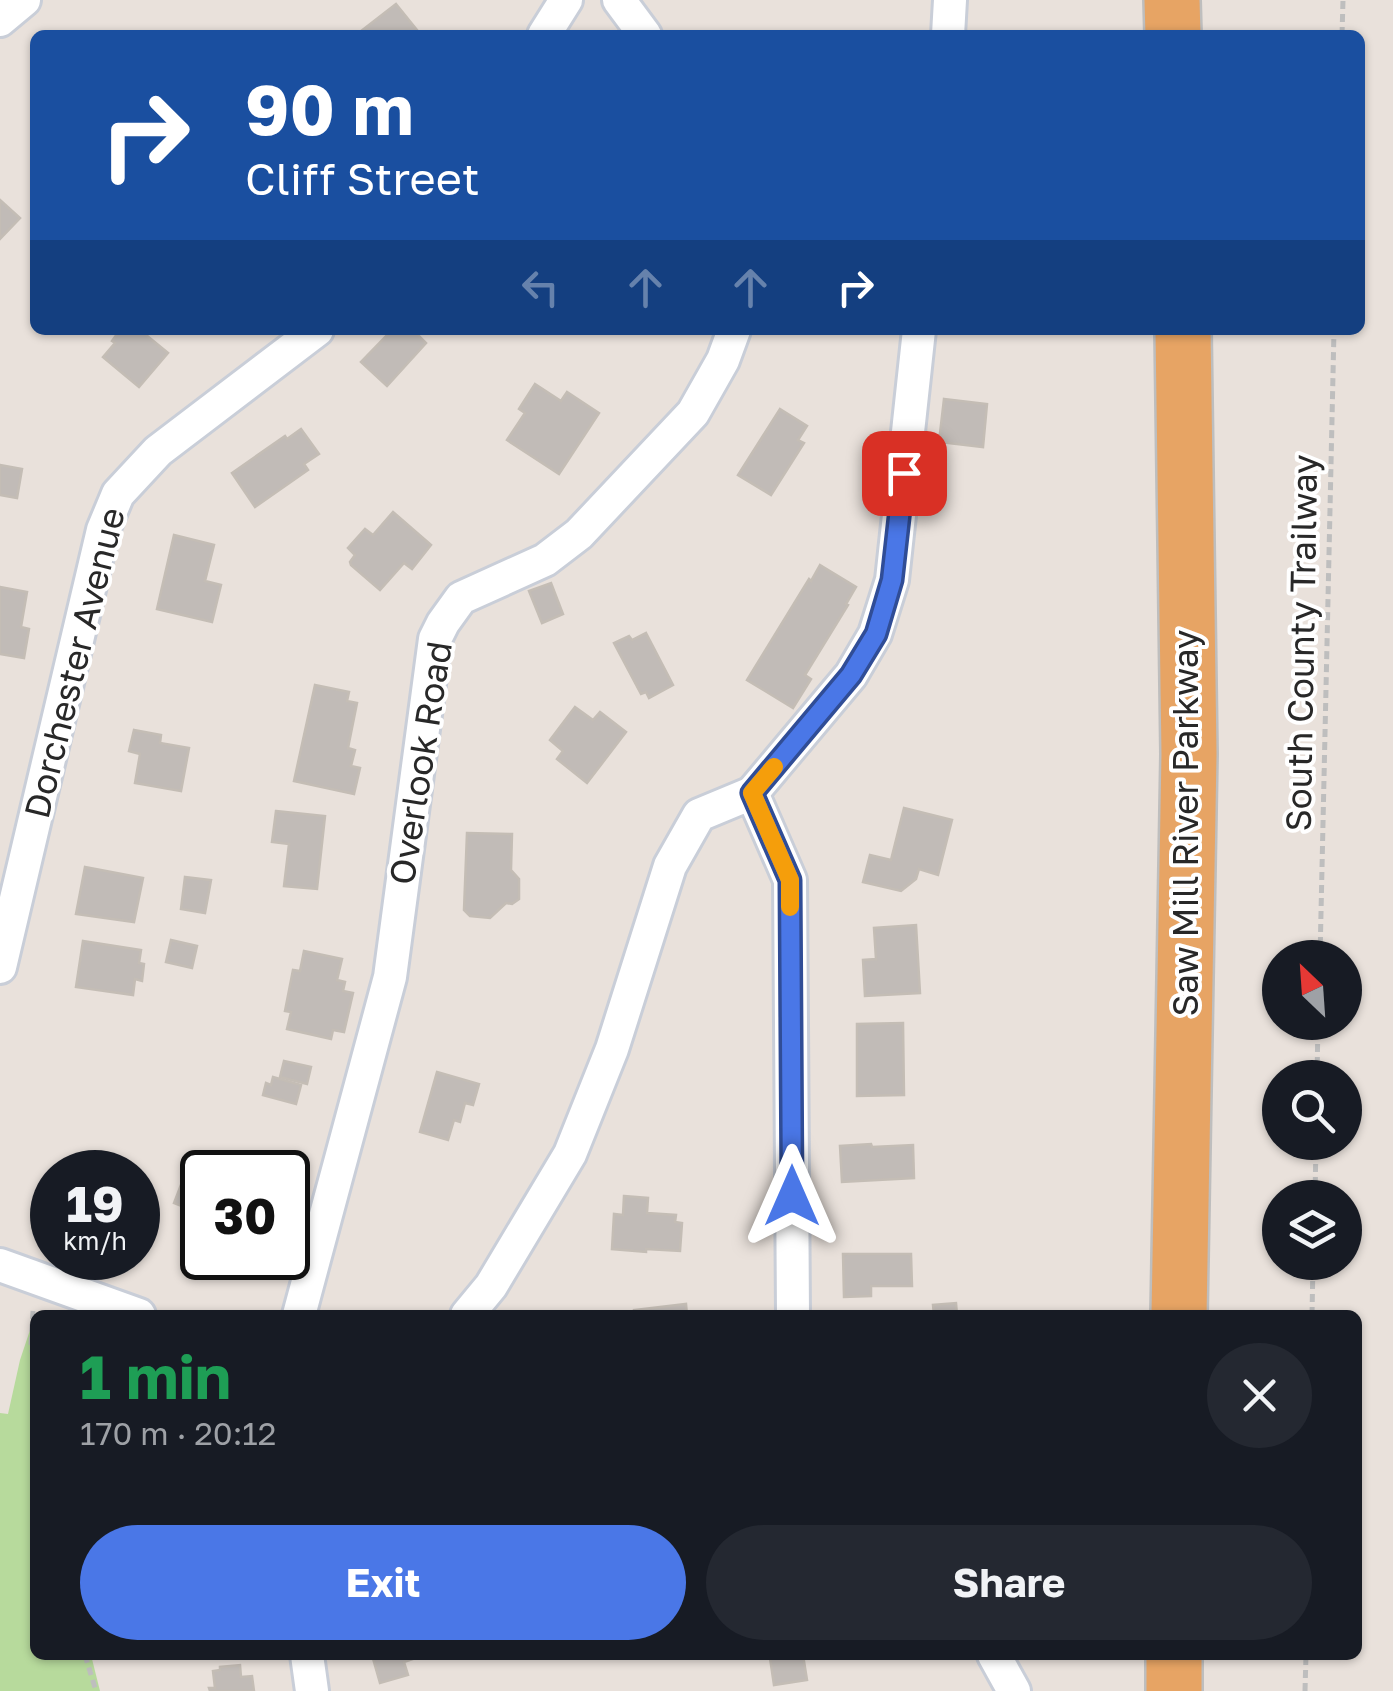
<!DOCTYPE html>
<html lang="en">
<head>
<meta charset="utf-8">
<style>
	body { margin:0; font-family:"Golos Text",sans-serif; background:#242831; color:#f1f3f6; height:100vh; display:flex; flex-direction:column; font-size:38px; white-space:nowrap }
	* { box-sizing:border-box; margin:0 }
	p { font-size:32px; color:#9ea1a6 }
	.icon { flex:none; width:55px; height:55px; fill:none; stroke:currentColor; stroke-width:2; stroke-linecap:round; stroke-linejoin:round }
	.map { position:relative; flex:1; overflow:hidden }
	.drawer { position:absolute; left:30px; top:1310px; width:1332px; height:350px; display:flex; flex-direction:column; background:#171b24; border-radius:15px; box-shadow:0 2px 8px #0004 }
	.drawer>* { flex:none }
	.guide { position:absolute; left:30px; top:30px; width:1335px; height:305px; border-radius:15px; box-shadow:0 2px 8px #0004; background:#1a4fa0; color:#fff; overflow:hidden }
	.needle { width:65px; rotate:335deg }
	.controls { position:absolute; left:1262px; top:940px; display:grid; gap:20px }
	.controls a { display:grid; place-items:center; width:100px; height:100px; border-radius:50%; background:#171b24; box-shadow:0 2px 8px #0004; font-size:50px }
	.speed { position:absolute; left:30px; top:1150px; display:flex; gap:20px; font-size:50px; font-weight:700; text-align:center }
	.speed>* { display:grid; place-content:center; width:130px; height:130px; border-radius:50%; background:#171b24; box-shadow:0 2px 8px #0004; line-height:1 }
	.speed small { font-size:25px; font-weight:400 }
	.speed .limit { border:5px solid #111; border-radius:15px; background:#fff; color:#111 }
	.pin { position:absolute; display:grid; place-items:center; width:85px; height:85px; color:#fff; margin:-42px; border-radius:20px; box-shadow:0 5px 15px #0006 }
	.me { position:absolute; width:110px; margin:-55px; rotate:0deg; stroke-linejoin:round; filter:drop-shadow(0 0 8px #0008) }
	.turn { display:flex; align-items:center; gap:35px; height:210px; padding:0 50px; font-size:45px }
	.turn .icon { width:130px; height:130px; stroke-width:2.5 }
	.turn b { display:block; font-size:70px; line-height:85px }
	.lanes { display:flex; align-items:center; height:95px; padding:0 50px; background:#0003; justify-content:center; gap:50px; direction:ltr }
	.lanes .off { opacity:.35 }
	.round { display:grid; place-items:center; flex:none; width:105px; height:105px; border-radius:52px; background:#242831 }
	.head { display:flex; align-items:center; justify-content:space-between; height:170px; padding:0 50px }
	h1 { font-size:60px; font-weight:700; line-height:75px; color:#1e9e55 }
	.primary-button { display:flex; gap:20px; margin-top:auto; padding:20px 50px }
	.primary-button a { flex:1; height:115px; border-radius:60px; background:#4a77e7; color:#fff; font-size:40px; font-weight:700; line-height:115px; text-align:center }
	.primary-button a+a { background:#242831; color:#f1f3f6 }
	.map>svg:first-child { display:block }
	.green { fill:#b7da9c }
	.building { fill:#c1bbb7; stroke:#c4bdb5; stroke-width:2.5 }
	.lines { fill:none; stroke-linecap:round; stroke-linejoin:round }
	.minor-casing { stroke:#c9ced8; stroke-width:38 }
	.trunk-casing { stroke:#bebebe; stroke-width:60 }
	.path { stroke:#bebebe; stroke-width:5; stroke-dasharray:8 5; stroke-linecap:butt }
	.minor { stroke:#fff; stroke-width:32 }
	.trunk { stroke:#e7a464; stroke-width:55 }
	.route-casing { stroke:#304d96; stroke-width:25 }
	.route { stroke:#4a77e7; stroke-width:18 }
	.slow { stroke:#f59e0b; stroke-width:18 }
	.labels { text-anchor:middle; stroke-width:8; stroke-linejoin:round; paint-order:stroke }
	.street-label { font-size:35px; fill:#282828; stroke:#fff }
</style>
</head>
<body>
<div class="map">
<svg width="1393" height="1691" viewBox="0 0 1393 1691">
	<rect width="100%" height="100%" fill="#e9e1db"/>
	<path class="green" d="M35,1315V1655H91L100,1691H0V1413L8,1414L20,1360Z"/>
	<g class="building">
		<path d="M396,4L421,35H356Z"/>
		<path d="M0,200L20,218L0,239Z"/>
		<path d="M120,330H140L168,353L139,387L103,357L115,343L112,341Z"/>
		<path d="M392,330H413L426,343L387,386L361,362Z"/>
		<path d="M535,384L561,401L567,392L599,413L559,474L507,440L525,413L519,409Z"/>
		<path d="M944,399L987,404L983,447L939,442Z"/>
		<path d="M780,409L807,426L798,440L804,443L771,495L738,475Z"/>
		<path d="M301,429L319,454L304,464L308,470L255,507L232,473L285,436L287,439Z"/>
		<path d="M0,465L22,469L17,498L0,495Z"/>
		<path d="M393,512L431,545L412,569L404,563L380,590L351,565L350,562L355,555L348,548L365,529L373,535Z"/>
		<path d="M174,535L214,545L205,581L221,585L212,622L157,609Z"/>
		<path d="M820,565L856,587L846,604L848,605L805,675L811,679L793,708L747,680L809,579L811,581Z"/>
		<path d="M551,583L563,614L542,623L529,591Z"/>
		<path d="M0,587L27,592L21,627L29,629L24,658L0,654Z"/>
		<path d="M646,633L673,685L649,698L646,692L641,694L614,643L629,636L632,640Z"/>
		<path d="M315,685L349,692L347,701L357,703L348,748L355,750L351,766L360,768L354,794L294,781Z"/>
		<path d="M575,707L593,720L600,712L626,732L587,783L557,759L563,751L550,740Z"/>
		<path d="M134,730L161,735L160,743L189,748L181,791L135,783L140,754L129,751Z"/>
		<path d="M904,808L952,820L938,875L919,869L916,879L901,891L863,882L870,855L891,860Z"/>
		<path d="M276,811L325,816L317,889L284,886L289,844L272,842Z"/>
		<path d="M467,833L512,834L511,870L519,879V899L512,904L506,903L490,918L470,916L464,910Z"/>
		<path d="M85,867L143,878L134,922L76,914Z"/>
		<path d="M185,877L211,880L205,913L181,909Z"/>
		<path d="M916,925L920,993L865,996L863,960L876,959L874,928Z"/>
		<path d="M171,940L197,946L192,968L166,962Z"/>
		<path d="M83,941L141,950L139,963L144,964L142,981L135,979L133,995L76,987Z"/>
		<path d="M304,951L342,959L337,980L345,982L343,991L353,993L344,1032L333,1030L331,1039L287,1029L291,1012L285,1011L293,970L300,971Z"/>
		<path d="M903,1023L904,1095L857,1096V1024Z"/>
		<path d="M284,1061L311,1067L307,1084L280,1077Z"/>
		<path d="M437,1072L479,1084L473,1105L465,1103L460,1122L454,1120L448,1140L420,1132Z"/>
		<path d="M273,1077L301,1085L296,1104L263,1095L266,1083L271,1085Z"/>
		<path d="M871,1144L872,1147L913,1145L914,1178L842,1182L840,1146Z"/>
		<path d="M195,1154L216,1162L212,1172H202V1214L174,1203L189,1164L191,1165Z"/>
		<path d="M624,1196L648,1198L647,1213L676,1215L675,1222L682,1223L680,1251L646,1249V1252L612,1249L614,1214L623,1215Z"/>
		<path d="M843,1254H911L912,1286H871V1296L844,1297Z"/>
		<path d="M956,1303L957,1315H934L933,1305Z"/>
		<path d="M686,1304L687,1315H634V1310Z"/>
		<path d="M372,1655H412L413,1659L404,1662L408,1675L380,1683Z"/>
		<path d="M789,1655H803L807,1680L774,1685L770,1658Z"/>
		<path d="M240,1665L241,1677L252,1676L254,1691H210L209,1688H215L213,1671L220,1670V1667Z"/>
	</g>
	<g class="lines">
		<defs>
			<g id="minor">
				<path d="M619,0L645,35"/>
				<path d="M0,20L24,0"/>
				<path d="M544,35L566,0"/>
				<path d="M948,35L950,0"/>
				<path d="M752,793L851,675L875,634L892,580L919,330"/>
				<path d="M0,967L103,530L118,494L158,451L317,330"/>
				<path d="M0,1265L139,1315"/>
				<path d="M299,1315L390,977L435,639L443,623L461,598L545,560L579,534L693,413L723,360L734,330"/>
				<path d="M467,1315L491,1286L570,1154L612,1049L670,866L699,815L752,793L790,880L793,1315"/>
				<path d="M307,1655L312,1691"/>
				<path d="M994,1655L1014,1691"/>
			</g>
			<g id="trunk">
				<path d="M1172,0L1173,35"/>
				<path d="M1179,1315L1189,754L1183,330"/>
				<path d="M1174,1655V1691"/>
			</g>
		</defs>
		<use href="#minor" class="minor-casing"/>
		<use href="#trunk" class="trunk-casing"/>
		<g class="path">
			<path d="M1342,35L1343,0"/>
			<path d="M1320,958L1334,330"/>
			<path d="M1317,1078L1318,1022"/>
			<path d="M1315,1198L1316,1142"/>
			<path d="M33,1311L31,1345L35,1368"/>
			<path d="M1312,1315L1313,1262"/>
			<path d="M85,1655L96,1691"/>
			<path d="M1305,1691L1306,1655"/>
		</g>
		<use href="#minor" class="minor"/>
		<use href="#trunk" class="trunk"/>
	</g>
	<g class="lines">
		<defs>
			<path id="route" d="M792,1196L790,880L752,793L851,675L876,634L892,580L904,473"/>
		</defs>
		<use href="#route" class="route-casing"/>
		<use href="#route" class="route"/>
		<path class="slow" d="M774,767L752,793L790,880V907"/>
	</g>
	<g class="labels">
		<g class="street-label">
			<text transform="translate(1302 643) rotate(-89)" y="12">South County Trailway</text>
			<text transform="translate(75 663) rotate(-76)" y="12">Dorchester Avenue</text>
			<text transform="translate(421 763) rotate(-81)" y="12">Overlook Road</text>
			<text transform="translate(1186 823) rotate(-90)" y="12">Saw Mill River Parkway</text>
		</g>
	</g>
</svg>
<div class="controls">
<a><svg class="needle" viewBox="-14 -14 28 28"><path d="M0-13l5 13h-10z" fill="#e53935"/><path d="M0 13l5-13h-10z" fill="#9ea1a6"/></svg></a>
<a><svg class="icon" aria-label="search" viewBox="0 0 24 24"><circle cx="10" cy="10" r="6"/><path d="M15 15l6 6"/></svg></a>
<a><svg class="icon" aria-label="layers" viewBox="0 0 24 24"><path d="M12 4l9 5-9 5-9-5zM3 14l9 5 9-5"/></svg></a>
</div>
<div class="speed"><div>19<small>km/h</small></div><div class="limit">30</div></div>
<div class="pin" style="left:904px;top:473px;background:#d93025"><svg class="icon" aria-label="arrive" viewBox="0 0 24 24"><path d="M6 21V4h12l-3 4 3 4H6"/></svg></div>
<svg class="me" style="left:792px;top:1196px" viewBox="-20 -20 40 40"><path d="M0-17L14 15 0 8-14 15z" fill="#4a77e7" stroke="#fff" stroke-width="4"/></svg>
<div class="guide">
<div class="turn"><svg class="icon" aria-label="right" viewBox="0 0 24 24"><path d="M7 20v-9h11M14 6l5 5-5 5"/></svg><div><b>90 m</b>Cliff Street</div></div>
<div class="lanes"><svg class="icon off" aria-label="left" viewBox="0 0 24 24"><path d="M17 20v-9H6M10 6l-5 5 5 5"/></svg><svg class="icon off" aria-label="ahead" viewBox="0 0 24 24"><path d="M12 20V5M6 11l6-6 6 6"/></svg><svg class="icon off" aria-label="ahead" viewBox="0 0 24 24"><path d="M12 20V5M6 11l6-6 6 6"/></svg><svg class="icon" aria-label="right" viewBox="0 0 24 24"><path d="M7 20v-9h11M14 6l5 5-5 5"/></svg></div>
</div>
<section class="drawer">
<div class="head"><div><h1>1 min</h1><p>170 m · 20:12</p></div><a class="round"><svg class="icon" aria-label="close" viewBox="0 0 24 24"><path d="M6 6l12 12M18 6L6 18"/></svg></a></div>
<div class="primary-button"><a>Exit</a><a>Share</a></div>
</section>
</div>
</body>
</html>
